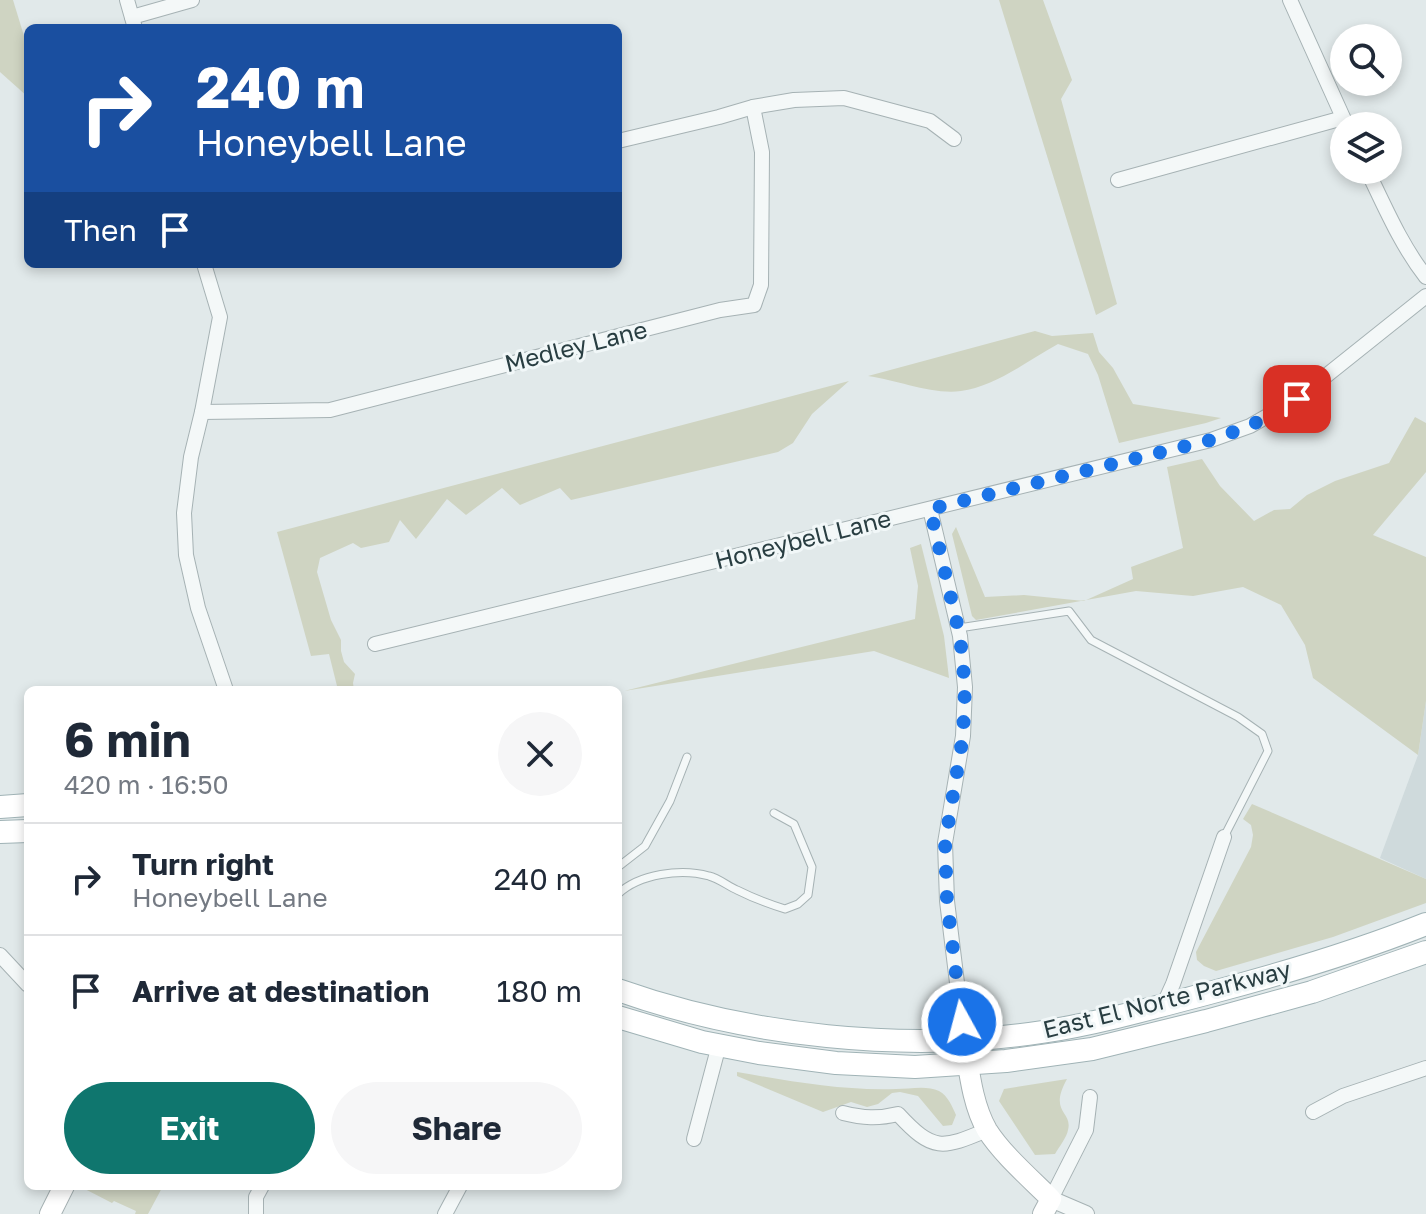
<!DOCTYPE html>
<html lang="en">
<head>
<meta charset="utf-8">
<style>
	body { margin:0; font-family:"Golos Text",sans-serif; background:#f6f6f7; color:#1f2937; height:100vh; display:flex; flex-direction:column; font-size:30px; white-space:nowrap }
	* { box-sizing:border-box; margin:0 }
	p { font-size:26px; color:#747a83 }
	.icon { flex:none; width:44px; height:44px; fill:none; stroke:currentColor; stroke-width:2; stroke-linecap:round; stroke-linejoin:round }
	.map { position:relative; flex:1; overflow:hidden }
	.drawer { position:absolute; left:24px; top:686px; width:598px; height:504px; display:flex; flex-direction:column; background:#fff; border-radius:12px; box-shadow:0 4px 12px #0003 }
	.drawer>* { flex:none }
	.banner { position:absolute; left:24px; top:24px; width:598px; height:244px; border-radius:12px; box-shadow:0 4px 12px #0003; background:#1a4fa0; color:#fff; overflow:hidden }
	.buttons { position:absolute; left:1330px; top:24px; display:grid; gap:16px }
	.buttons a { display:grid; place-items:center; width:72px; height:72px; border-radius:50%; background:#fff; box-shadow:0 4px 12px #0003; font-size:40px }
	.pin { position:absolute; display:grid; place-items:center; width:68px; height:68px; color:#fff; margin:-34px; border-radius:16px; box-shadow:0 4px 12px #0006 }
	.me { position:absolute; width:88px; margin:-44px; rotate:353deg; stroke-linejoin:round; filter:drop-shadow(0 0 6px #0008) }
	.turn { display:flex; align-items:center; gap:28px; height:168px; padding:0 40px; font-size:36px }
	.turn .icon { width:104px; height:104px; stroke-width:2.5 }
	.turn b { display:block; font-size:56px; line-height:68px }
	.then { display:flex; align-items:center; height:76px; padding:0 40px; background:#0003; gap:16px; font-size:30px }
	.round { display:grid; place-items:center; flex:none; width:84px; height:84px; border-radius:42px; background:#f6f6f7 }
	.head { display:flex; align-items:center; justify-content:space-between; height:136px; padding:0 40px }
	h1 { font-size:48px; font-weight:700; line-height:60px }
	.primary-button { display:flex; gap:16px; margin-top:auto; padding:16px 40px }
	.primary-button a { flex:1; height:92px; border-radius:48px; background:#0f766e; color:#fff; font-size:32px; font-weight:700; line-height:92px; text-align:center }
	.primary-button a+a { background:#f6f6f7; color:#1f2937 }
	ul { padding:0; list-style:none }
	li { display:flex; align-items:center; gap:24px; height:112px; padding:0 40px; border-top:2px solid #e0e1e3 }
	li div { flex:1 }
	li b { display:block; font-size:30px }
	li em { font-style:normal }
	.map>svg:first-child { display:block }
	.built { fill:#cfdadc }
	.green { fill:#cfd4c2 }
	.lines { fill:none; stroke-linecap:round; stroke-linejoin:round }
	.service-casing { stroke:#a6b2b4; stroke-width:9 }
	.minor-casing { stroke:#a6b2b4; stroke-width:16 }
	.tertiary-casing { stroke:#a6b2b4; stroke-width:18 }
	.secondary-casing { stroke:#a6b2b4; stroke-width:22 }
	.primary-casing { stroke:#a0b3b6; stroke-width:24 }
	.service { stroke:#f4f8f8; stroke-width:7 }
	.minor { stroke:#f4f8f8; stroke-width:14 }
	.tertiary { stroke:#f4f8f8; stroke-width:16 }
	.secondary { stroke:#fff; stroke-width:20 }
	.primary { stroke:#fff; stroke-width:22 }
	.route { stroke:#1a73e8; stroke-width:14; stroke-dasharray:0 25.2 }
	.labels { text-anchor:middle; stroke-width:6; stroke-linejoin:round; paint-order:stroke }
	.street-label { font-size:24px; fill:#293e42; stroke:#f1f7f8 }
</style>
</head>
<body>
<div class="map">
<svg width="1426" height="1214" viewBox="0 0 1426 1214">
	<rect width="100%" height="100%" fill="#e1e9ea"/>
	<path class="built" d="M1426,701V879L1380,858L1418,755Z"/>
	<g class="green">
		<path d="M0,0H13L28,49V97L0,72Z"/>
		<path d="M999,0H1043L1072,80L1061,99L1117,304L1096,315Z"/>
		<path d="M1035,331L1052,336L1093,333L1099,352L1113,368L1133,404L1221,418L1206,423L1119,443L1098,375L1088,354L1058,344C1029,360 994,387 961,391C933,395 897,380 868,376Z"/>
		<path d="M849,381L812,414L793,443L778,452L571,500L560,488L520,505L502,488L466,515L447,499L416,539L400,520L389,542L361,548L353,543L320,558L317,572L331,620L341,640V651L344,662L355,674L353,683L354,690H338L329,654L311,656L277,532Z"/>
		<path d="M1415,417L1426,423V472L1373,535L1426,557V701L1418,755L1313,678L1305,645L1281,605L1243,587L1193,596L1136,591L976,620L972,616L952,534L956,527L985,597L1024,595L1084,601L1133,579L1131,567L1183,548L1167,467L1202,459L1220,486L1254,521L1274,510L1290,509L1307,495L1335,481L1389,463Z"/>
		<path d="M921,544L944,636L949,678L874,651L624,691L915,619L918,586L910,548Z"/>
		<path d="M1252,804L1426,879V903L1333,937L1216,971L1204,966L1197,960L1196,952L1251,847L1253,835L1251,825L1243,819Z"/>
		<path d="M737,1072C789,1081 843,1091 896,1089C909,1089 927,1085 939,1091C948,1096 952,1106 956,1115L952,1125L943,1126L918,1096L900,1092L892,1093L878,1104L867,1107L851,1102L823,1112L737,1076Z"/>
		<path d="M1067,1079C1048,1113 1073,1111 1068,1130C1067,1137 1059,1147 1055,1154L1035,1155L999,1101L1004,1089Z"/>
		<path d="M79,1186H163L148,1214H135L136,1211L114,1201L112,1203Z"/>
	</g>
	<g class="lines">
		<defs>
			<g id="service">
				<path d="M959,628L1069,611L1091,640L1238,717L1262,734L1268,751L1224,837"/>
				<path d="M618,867L645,846L670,801L687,757"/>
				<path d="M618,894C639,874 681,868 709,876C718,878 728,886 737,890C753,898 769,904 785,909L798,904L808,895L812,867L794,824L774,813"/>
			</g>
			<g id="minor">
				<path d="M127,0L135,28"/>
				<path d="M1290,0L1346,124"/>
				<path d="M132,17L192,0"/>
				<path d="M618,141L719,117L753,107L794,100L844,98L930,121L954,139"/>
				<path d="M1367,170C1385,207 1401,245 1426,277"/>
				<path d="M1118,180L1343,118"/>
				<path d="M204,264L220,317L202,412L191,457L184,513L186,555L198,608L226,690"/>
				<path d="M202,412L330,410L720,310L754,305L761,285L762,152L753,107"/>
				<path d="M930,509L960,636L965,687L963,736L945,843L947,901L964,1040"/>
				<path d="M375,644L1211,440L1250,426L1297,399L1426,296"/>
				<path d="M0,955L28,985"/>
				<path d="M1163,1006L1173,984L1224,837"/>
				<path d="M1313,1112L1343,1096L1426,1068"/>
				<path d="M843,1113C863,1118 878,1119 898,1114C933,1152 942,1149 987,1130"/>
				<path d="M694,1139L719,1045"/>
				<path d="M1051,1199L1086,1130L1090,1097"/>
				<path d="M256,1214V1197L262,1186"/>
				<path d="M445,1214L460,1186"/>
			</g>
			<path id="tertiary" d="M1051,1199L1086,1214"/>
			<g id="secondary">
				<path d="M964,1040C969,1069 972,1104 987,1130C1002,1154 1031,1179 1051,1199L1043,1214"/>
				<path d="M50,1214L64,1186"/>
			</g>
			<g id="primary">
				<path d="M0,807L28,805"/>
				<path d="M0,832L28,831"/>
				<path d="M618,990C748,1036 905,1053 1042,1032C1100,1023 1156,1007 1213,992C1285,973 1356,952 1426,924"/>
				<path d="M618,1017L702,1042L759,1053L836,1063L915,1067L1006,1061L1092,1049L1206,1021L1312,992L1426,952"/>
			</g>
		</defs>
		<use href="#service" class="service-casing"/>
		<use href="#minor" class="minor-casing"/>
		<use href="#tertiary" class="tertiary-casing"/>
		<use href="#secondary" class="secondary-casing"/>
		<use href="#primary" class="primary-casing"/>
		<use href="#service" class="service"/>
		<use href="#minor" class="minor"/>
		<use href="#tertiary" class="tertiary"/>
		<use href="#secondary" class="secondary"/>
		<use href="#primary" class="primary"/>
	</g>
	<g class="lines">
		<path class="route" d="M962,1022L947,901L945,843L963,736L965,687L960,636L930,509L1211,440L1250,426L1297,399"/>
	</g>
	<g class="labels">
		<g class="street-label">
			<text transform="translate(576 347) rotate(-14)" y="8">Medley Lane</text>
			<text transform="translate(803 540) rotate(-14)" y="8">Honeybell Lane</text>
			<text transform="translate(1167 1000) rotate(-14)" y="8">East El Norte Parkway</text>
		</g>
	</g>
</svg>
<div class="buttons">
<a><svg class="icon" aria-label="search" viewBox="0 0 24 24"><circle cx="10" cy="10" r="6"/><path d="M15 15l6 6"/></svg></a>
<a><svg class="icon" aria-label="layers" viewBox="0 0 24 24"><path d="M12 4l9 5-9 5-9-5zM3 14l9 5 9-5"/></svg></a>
</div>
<div class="pin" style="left:1297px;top:399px;background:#d93025"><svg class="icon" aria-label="arrive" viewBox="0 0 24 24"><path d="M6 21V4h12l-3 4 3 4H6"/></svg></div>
<svg class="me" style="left:962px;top:1022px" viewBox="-20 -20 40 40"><circle r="17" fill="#1a73e8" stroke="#fff" stroke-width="3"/><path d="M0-11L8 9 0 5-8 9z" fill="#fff"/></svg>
<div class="banner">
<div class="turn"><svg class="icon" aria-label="right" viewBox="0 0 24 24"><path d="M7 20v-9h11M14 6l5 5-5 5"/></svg><div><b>240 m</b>Honeybell Lane</div></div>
<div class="then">Then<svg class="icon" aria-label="arrive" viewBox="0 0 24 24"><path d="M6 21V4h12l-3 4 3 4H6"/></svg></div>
</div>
<section class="drawer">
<div class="head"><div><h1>6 min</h1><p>420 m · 16:50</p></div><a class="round"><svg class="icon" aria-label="close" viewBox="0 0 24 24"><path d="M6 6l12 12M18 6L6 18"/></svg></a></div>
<ul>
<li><svg class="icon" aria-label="right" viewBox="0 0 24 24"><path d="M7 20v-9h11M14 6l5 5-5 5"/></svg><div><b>Turn right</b><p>Honeybell Lane</p></div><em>240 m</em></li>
<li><svg class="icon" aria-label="arrive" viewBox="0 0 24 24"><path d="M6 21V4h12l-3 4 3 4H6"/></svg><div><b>Arrive at destination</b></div><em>180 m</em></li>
</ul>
<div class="primary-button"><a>Exit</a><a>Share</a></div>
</section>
</div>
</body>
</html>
